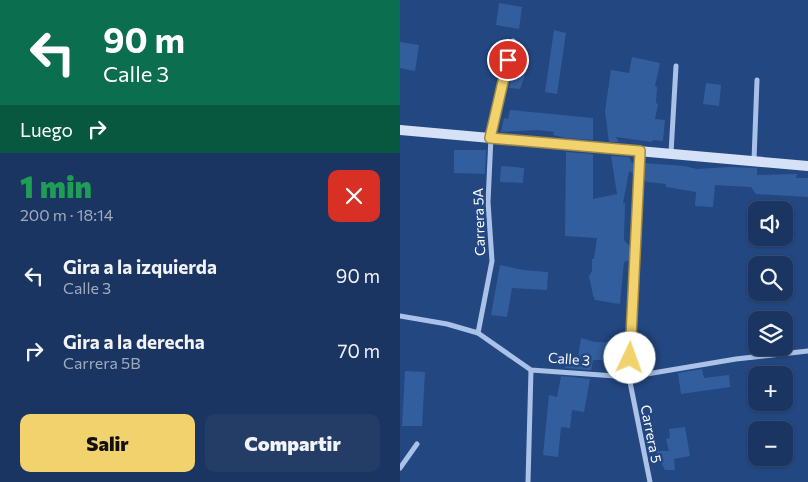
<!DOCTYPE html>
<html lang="es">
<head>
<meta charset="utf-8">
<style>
	body { margin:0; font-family:Commissioner,sans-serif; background:#233d67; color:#f1f3f6; height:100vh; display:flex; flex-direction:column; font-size:19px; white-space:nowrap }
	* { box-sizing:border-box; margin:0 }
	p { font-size:16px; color:#9fabbd }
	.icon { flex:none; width:28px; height:28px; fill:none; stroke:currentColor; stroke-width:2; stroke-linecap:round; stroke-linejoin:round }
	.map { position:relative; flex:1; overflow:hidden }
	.side { display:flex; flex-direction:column; background:#1a3561; width:400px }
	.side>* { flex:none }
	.hud { background:#0b6e4f; color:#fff; overflow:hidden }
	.tools { position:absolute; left:348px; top:201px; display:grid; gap:10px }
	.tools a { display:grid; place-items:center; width:45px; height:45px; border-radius:10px; background:#1a3561; box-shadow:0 1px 4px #0004,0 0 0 1px #385076; font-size:25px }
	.pin { position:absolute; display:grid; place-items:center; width:42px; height:42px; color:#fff; margin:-21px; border:2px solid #fff; border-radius:50%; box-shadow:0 1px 5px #0007 }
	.me { position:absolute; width:55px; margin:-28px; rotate:3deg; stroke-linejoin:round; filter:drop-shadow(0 0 4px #0008) }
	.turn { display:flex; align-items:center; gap:18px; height:105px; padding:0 20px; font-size:22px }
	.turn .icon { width:65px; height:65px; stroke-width:2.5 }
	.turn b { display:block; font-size:35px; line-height:42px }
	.then { display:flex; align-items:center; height:48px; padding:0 20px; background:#0003; gap:10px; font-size:19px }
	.round { display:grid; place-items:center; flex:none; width:52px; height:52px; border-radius:10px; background:#233d67 }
	.overview { display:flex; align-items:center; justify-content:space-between; height:85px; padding:0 20px }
	h1 { font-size:30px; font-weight:800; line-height:38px; color:#1e9e55 }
	.cta { display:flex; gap:10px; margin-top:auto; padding:10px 20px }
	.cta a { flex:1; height:58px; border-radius:10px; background:#f2d26d; color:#111; font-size:20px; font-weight:800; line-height:58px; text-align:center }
	.cta a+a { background:#233d67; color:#f1f3f6 }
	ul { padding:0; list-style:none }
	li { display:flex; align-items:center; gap:15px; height:75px; padding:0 20px }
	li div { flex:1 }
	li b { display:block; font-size:19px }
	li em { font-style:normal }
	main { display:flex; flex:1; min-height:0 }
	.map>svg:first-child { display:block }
	.building { fill:#335e9e }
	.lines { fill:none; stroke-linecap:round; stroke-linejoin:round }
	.street { stroke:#aac2e7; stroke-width:5 }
	.secondary { stroke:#d4e1f6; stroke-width:10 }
	.route-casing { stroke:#9d8847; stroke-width:12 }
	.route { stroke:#f2d26d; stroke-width:9 }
	.labels { text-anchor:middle; stroke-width:5; stroke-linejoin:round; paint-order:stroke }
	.street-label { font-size:14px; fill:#fff; stroke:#234781 }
</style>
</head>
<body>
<main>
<section class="side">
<div class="hud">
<div class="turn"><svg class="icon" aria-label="left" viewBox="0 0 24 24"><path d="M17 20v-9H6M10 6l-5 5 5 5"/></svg><div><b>90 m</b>Calle 3</div></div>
<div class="then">Luego<svg class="icon" aria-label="right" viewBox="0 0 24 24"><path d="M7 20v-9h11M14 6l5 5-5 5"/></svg></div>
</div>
<div class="overview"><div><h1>1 min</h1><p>200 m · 18:14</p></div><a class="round" style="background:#d93025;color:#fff"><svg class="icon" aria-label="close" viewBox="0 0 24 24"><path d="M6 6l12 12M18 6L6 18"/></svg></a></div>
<ul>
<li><svg class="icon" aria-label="left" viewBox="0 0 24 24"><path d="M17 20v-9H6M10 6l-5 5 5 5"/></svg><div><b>Gira a la izquierda</b><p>Calle 3</p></div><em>90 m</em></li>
<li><svg class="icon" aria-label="right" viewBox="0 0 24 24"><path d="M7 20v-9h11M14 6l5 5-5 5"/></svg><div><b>Gira a la derecha</b><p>Carrera 5B</p></div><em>70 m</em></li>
</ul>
<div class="cta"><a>Salir</a><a>Compartir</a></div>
</section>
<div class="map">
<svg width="408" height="482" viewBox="0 0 408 482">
	<rect width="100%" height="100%" fill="#234781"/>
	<g class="building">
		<path d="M99,3L122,7L119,29L96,25Z"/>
		<path d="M154,30L166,33L157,94L145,92Z"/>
		<path d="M0,42L19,45L15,71L0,68Z"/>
		<path d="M114,57L130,61L120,89L109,88Z"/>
		<path d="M232,57L260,63L255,86L257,87L256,103L258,104L255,119L265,120L263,141L253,140L252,142L216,137L219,142H209L205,111L211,70L229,73Z"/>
		<path d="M306,83L321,85L319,106L303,104Z"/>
		<path d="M110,110L193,118V140L166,138L153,135L154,132L138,130L101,132L104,118L108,119Z"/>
		<path d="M54,150H86L85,174L54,173Z"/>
		<path d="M166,152L193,154V199L217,194L211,156L229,157L232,163H235L234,174L229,171L223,203H225L224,240L231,248L230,260L224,262L220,304L195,300L193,295L189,276L192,271V259H194L197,238L165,236Z"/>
		<path d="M244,163L284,166L297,169L330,167L357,168V175L397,174L396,178H408V197L356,194L351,187L315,185L313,207L295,206L296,192L266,187V184L247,182L243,179Z"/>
		<path d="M101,166L124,168L123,183L100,182Z"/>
		<path d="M100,265L123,270L148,272L147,290L112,288L107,317L91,315Z"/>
		<path d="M181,338L195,342L226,343V352L205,354V360H193L191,370L165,368L167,364L177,365Z"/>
		<path d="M302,369L304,378L329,375L330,387L281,394L278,373Z"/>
		<path d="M5,371L25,372L22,426H2Z"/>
		<path d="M161,376L190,379L184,412L172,410L170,428L161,427L158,457L143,455L149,395L157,397Z"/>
		<path d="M285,427L290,456L274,459L275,470H265L255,451H269L266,439L270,438L269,429Z"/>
	</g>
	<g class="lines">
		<g class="street">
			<path d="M240,151L229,377L250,482"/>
			<path d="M271,153L276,66"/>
			<path d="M354,160L357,80"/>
			<path d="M0,316L47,324L78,333L131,370L229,377L336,359L408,351"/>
			<path d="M78,333L92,261L88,202L91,137L113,41"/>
			<path d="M0,468L17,444"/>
			<path d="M128,482L131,370"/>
		</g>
		<path class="secondary" d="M0,130L408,166"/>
	</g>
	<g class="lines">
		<defs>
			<path id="route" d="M108,60L90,138L240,151L230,358"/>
		</defs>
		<use href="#route" class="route-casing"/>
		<use href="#route" class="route"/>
	</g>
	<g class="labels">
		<g class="street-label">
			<text transform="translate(79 222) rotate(-92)" y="5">Carrera 5A</text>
			<text transform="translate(169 359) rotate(4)" y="5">Calle 3</text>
			<text transform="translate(251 434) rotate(79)" y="5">Carrera 5</text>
		</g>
	</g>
</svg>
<div class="tools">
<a><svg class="icon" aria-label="sound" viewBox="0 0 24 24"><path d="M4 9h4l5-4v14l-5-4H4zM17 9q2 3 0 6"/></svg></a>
<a><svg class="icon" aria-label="search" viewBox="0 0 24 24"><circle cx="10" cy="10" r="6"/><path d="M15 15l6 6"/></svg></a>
<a><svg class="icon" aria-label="layers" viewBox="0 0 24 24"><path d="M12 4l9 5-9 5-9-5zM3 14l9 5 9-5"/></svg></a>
<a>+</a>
<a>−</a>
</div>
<div class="pin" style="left:108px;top:60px;background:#d93025"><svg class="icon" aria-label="arrive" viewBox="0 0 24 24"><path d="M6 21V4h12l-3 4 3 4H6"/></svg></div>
<svg class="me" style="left:230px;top:358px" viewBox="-20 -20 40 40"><circle r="19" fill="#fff"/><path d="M0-13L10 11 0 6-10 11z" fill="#f2d26d"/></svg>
</div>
</main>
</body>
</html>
